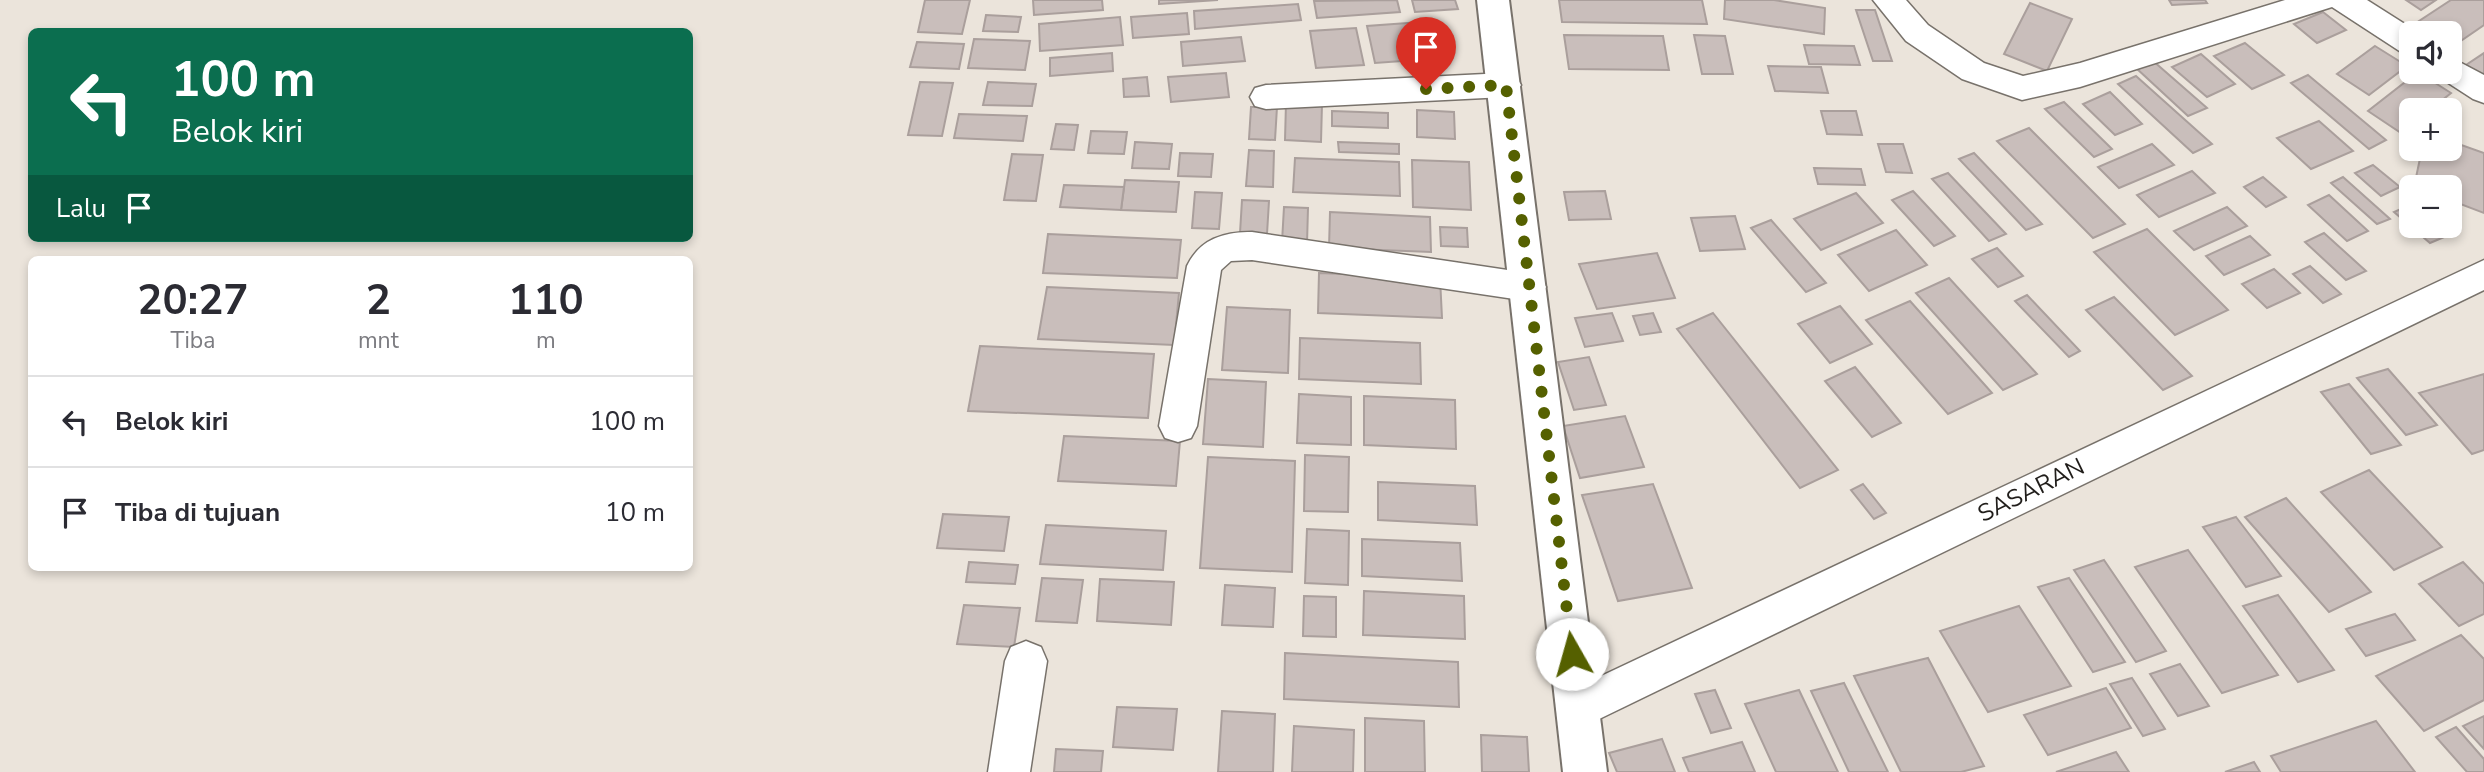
<!DOCTYPE html>
<html lang="id">
<head>
<meta charset="utf-8">
<style>
	body { margin:0; font-family:"Nunito Sans",sans-serif; background:#f7f7f7; color:#2b2b33; height:100vh; display:flex; flex-direction:column; font-size:26px; white-space:nowrap }
	* { box-sizing:border-box; margin:0 }
	p { font-size:23px; color:#7c7c81 }
	.icon { flex:none; width:38px; height:38px; fill:none; stroke:currentColor; stroke-width:2; stroke-linecap:round; stroke-linejoin:round }
	.map { position:relative; flex:1; overflow:hidden }
	.panel { position:absolute; left:28px; top:256px; width:665px; height:315px; display:flex; flex-direction:column; background:#fff; border-radius:10px; box-shadow:0 4px 10px #0003 }
	.panel>* { flex:none }
	.top-card { position:absolute; left:28px; top:28px; width:665px; height:214px; border-radius:10px; box-shadow:0 4px 10px #0003; background:#0b6e4f; color:#fff; overflow:hidden }
	.controls { position:absolute; left:2399px; top:21px; display:grid; gap:14px }
	.controls a { display:grid; place-items:center; width:63px; height:63px; border-radius:10px; background:#fff; box-shadow:0 4px 10px #0003; font-size:35px }
	.pin { position:absolute; display:grid; place-items:center; width:60px; height:60px; color:#fff; margin:-72px -30px; border-radius:50% 50% 50% 0; rotate:-45deg; box-shadow:0 0 7px #0007 }
	.pin .icon { rotate:45deg }
	.me { position:absolute; width:77px; margin:-38px; rotate:353deg; stroke-linejoin:round; filter:drop-shadow(0 0 5px #0008) }
	.turn { display:flex; align-items:center; gap:24px; height:147px; padding:0 28px; font-size:32px }
	.turn .icon { width:91px; height:91px; stroke-width:2.5 }
	.turn b { display:block; font-size:49px; line-height:60px }
	.then { display:flex; align-items:center; height:66px; padding:0 28px; background:#0003; gap:14px; font-size:26px }
	.eta { display:flex; justify-content:space-evenly; align-items:center; height:119px; text-align:center }
	.eta b { font-size:42px; font-weight:700; line-height:49px }
	ul { padding:0; list-style:none }
	li { display:flex; align-items:center; gap:21px; height:91px; padding:0 28px; border-top:2px solid #e1e1e2 }
	li div { flex:1 }
	li b { display:block; font-size:26px }
	li em { font-style:normal }
	.map>svg:first-child { display:block }
	.building { fill:#c9bebb; stroke:#aa9f9c; stroke-width:2 }
	.lines { fill:none; stroke-linecap:round; stroke-linejoin:round }
	.minor-casing { stroke:#78726b; stroke-width:3 }
	.tertiary-casing { stroke:#78726b; stroke-width:4 }
	.minor { fill:#fff; fill-rule:evenodd }
	.tertiary { fill:#fff; fill-rule:evenodd }
	.route { stroke:#556000; stroke-width:12; stroke-dasharray:0 21.6 }
	.labels { text-anchor:middle; stroke-width:7; stroke-linejoin:round; paint-order:stroke }
	.street-label { font-size:24px; fill:#201d1a; stroke:#fff }
</style>
</head>
<body>
<div class="map">
<svg width="2484" height="772" viewBox="0 0 2484 772">
	<rect width="100%" height="100%" fill="#ebe4db"/>
	<g class="building">
		<path d="M925,0H970L962,34L918,32Z"/>
		<path d="M1033,0H1102L1103,10L1034,15Z"/>
		<path d="M1159,0H1218L1159,4Z"/>
		<path d="M1397,0L1400,12L1317,18L1314,1Z"/>
		<path d="M1412,0H1455L1458,9L1415,12Z"/>
		<path d="M1559,0H1702L1707,24L1562,22Z"/>
		<path d="M1725,0H1774L1825,8L1824,34L1724,19Z"/>
		<path d="M2169,0H2205L2207,3L2172,5Z"/>
		<path d="M2406,0H2436L2421,10Z"/>
		<path d="M2451,0H2484V25L2452,47L2450,33H2431L2416,23Z"/>
		<path d="M2030,3L2072,19L2047,71L2004,54Z"/>
		<path d="M1298,4L1301,20L1195,29L1194,11Z"/>
		<path d="M1856,10H1875L1892,61H1873Z"/>
		<path d="M2323,12L2346,30L2317,43L2294,24Z"/>
		<path d="M1187,13L1189,34L1133,38L1131,17Z"/>
		<path d="M986,15L1021,17L1018,32L983,31Z"/>
		<path d="M1120,17L1123,45L1040,51L1039,24Z"/>
		<path d="M1421,22L1430,59L1375,63L1367,26Z"/>
		<path d="M1356,28L1364,65L1316,68L1310,31Z"/>
		<path d="M1564,35L1663,36L1669,70L1569,69Z"/>
		<path d="M1694,35L1725,36L1733,74H1702Z"/>
		<path d="M1241,37L1245,61L1183,66L1181,42Z"/>
		<path d="M974,39L1030,41L1025,70L968,68Z"/>
		<path d="M917,42L964,44L959,69L910,67Z"/>
		<path d="M2245,43L2284,75L2252,89L2214,56Z"/>
		<path d="M1804,45L1854,46L1860,65L1809,64Z"/>
		<path d="M2375,46L2407,66L2369,95L2337,74Z"/>
		<path d="M1112,53L1113,71L1050,76V58Z"/>
		<path d="M2484,53V77L2466,65Z"/>
		<path d="M2201,54L2235,84L2207,97L2172,67Z"/>
		<path d="M2152,60L2207,108L2188,116L2135,67Z"/>
		<path d="M1768,66L1821,67L1828,93L1775,91Z"/>
		<path d="M2418,72L2451,93L2430,110H2412V124L2401,133L2368,111Z"/>
		<path d="M1226,73L1229,97L1171,102L1168,77Z"/>
		<path d="M2308,75L2386,140L2369,149L2291,83Z"/>
		<path d="M2136,76L2212,144L2193,153L2118,84Z"/>
		<path d="M1147,77L1149,96L1124,97L1123,79Z"/>
		<path d="M920,82L953,83L942,136L908,135Z"/>
		<path d="M988,82L1036,84L1032,106L983,105Z"/>
		<path d="M2110,92L2142,124L2115,135L2083,104Z"/>
		<path d="M2064,102L2112,149L2094,157L2045,109Z"/>
		<path d="M1286,103L1322,104L1321,142L1285,140Z"/>
		<path d="M1251,107H1277L1275,140L1249,139Z"/>
		<path d="M1417,110L1454,112L1455,139L1417,137Z"/>
		<path d="M1332,111L1388,113V128L1332,126Z"/>
		<path d="M1821,111H1856L1862,135L1827,134Z"/>
		<path d="M959,114L1027,116L1023,141L954,138Z"/>
		<path d="M2319,121L2353,151L2311,169L2277,138Z"/>
		<path d="M1056,124L1078,125L1074,150L1051,149Z"/>
		<path d="M2029,128L2125,224L2093,238L1997,141Z"/>
		<path d="M1091,131L1127,132L1124,154L1088,153Z"/>
		<path d="M2450,141L2484,153V213L2450,200V187H2414L2422,149H2450Z"/>
		<path d="M1135,142L1172,144L1169,169L1132,168Z"/>
		<path d="M1338,142L1399,144V154L1339,152Z"/>
		<path d="M1878,144H1903L1912,173L1886,172Z"/>
		<path d="M2152,144L2174,165L2119,188L2098,167Z"/>
		<path d="M1249,150L1274,151L1273,187L1246,186Z"/>
		<path d="M1180,153L1213,154L1211,177L1178,176Z"/>
		<path d="M1974,153L2042,224L2026,230L1959,159Z"/>
		<path d="M1012,154L1043,155L1036,201L1004,200Z"/>
		<path d="M1295,158L1399,162L1400,196L1293,192Z"/>
		<path d="M1412,160L1469,162L1471,210L1413,207Z"/>
		<path d="M2373,165L2400,187L2381,196L2355,173Z"/>
		<path d="M1814,168L1861,169L1865,185L1818,184Z"/>
		<path d="M2192,171L2215,193L2159,217L2137,195Z"/>
		<path d="M1948,173L2006,234L1989,241L1932,179Z"/>
		<path d="M2263,177L2286,197L2266,207L2244,187Z"/>
		<path d="M2343,177L2390,219L2377,224L2331,183Z"/>
		<path d="M1125,180L1179,182L1176,212L1121,210Z"/>
		<path d="M1064,185L1124,187L1121,210L1060,207Z"/>
		<path d="M1605,191L1611,219L1569,220L1564,192Z"/>
		<path d="M1913,191L1955,236L1934,246L1892,200Z"/>
		<path d="M1195,192L1222,193L1219,229L1192,228Z"/>
		<path d="M1856,193L1883,223L1821,250L1794,219Z"/>
		<path d="M2329,195L2368,231L2347,241L2308,205Z"/>
		<path d="M1242,200L1269,201L1267,234L1240,233Z"/>
		<path d="M2412,204V226H2438L2449,235L2430,243L2394,212Z"/>
		<path d="M1284,207L1308,208L1307,244L1282,242Z"/>
		<path d="M2227,207L2247,226L2194,250L2174,231Z"/>
		<path d="M1330,212L1430,217L1431,252L1329,248Z"/>
		<path d="M1735,216L1745,249L1700,251L1691,218Z"/>
		<path d="M1771,220L1826,283L1806,292L1751,228Z"/>
		<path d="M1440,227L1467,228L1468,247L1441,246Z"/>
		<path d="M2147,229L2228,310L2175,335L2094,252Z"/>
		<path d="M1896,230L1927,265L1869,291L1838,255Z"/>
		<path d="M2324,233L2366,271L2346,280L2305,242Z"/>
		<path d="M1048,234L1181,240L1177,278L1043,273Z"/>
		<path d="M2250,236L2270,255L2224,275L2206,256Z"/>
		<path d="M1997,248L2023,276L1998,287L1972,259Z"/>
		<path d="M1657,253L1675,298L1597,309L1579,264Z"/>
		<path d="M2310,266L2341,294L2323,303L2293,274Z"/>
		<path d="M2274,269L2300,293L2267,308L2242,284Z"/>
		<path d="M1319,273L1440,278L1442,318L1318,313Z"/>
		<path d="M1949,278L2037,374L2003,390L1916,293Z"/>
		<path d="M1047,287L1179,293L1174,345L1038,339Z"/>
		<path d="M2027,295L2080,351L2069,357L2015,301Z"/>
		<path d="M2114,297L2192,376L2163,390L2086,310Z"/>
		<path d="M1910,301L1992,393L1948,414L1866,320Z"/>
		<path d="M1840,306L1872,344L1830,363L1798,324Z"/>
		<path d="M1227,307L1290,310L1288,373L1222,370Z"/>
		<path d="M1612,313L1623,341L1585,347L1575,318Z"/>
		<path d="M1653,313L1661,332L1640,335L1633,316Z"/>
		<path d="M1713,313L1838,470L1800,488L1677,329Z"/>
		<path d="M1300,338L1420,343L1421,384L1299,379Z"/>
		<path d="M980,346L1154,354L1148,418L968,411Z"/>
		<path d="M1589,357L1606,405L1574,410L1558,362Z"/>
		<path d="M1855,367L1901,423L1872,437L1825,381Z"/>
		<path d="M2388,369L2437,425L2406,435L2357,378Z"/>
		<path d="M2484,374V450L2472,454L2419,393Z"/>
		<path d="M1208,379L1266,382L1263,447L1203,444Z"/>
		<path d="M2349,384L2401,445L2371,454L2321,392Z"/>
		<path d="M1299,394L1351,397V445L1297,443Z"/>
		<path d="M1364,396L1455,400L1456,449L1364,445Z"/>
		<path d="M1625,416L1644,467L1580,478L1563,426Z"/>
		<path d="M1064,436L1180,441L1176,486L1058,481Z"/>
		<path d="M1305,455L1349,457L1348,512L1304,511Z"/>
		<path d="M1208,457L1295,461L1292,572L1200,568Z"/>
		<path d="M2369,470L2442,547L2394,570L2321,492Z"/>
		<path d="M1378,482L1475,486L1477,525L1378,520Z"/>
		<path d="M1653,484L1692,588L1618,601L1582,495Z"/>
		<path d="M1863,484L1886,513L1874,519L1851,490Z"/>
		<path d="M2286,498L2371,592L2329,612L2245,517Z"/>
		<path d="M943,514L1009,517L1004,551L937,548Z"/>
		<path d="M2236,517L2281,576L2246,587L2203,527Z"/>
		<path d="M1046,525L1166,531L1163,570L1040,564Z"/>
		<path d="M1307,529L1349,531L1348,585L1305,583Z"/>
		<path d="M1362,539L1460,543L1462,581L1362,576Z"/>
		<path d="M2188,550L2278,675L2222,693L2135,567Z"/>
		<path d="M2104,560L2166,651L2136,662L2074,570Z"/>
		<path d="M969,562L1018,565L1015,584L966,582Z"/>
		<path d="M2463,562L2484,584V614L2459,626L2419,584Z"/>
		<path d="M1042,578L1083,580L1077,623L1036,621Z"/>
		<path d="M2069,578L2125,662L2093,672L2038,587Z"/>
		<path d="M1100,579L1174,582L1171,625L1097,621Z"/>
		<path d="M1225,585L1275,588L1273,627L1222,625Z"/>
		<path d="M1364,591L1464,596L1465,639L1363,635Z"/>
		<path d="M2278,595L2334,670L2298,682L2243,606Z"/>
		<path d="M1304,596L1336,597V637L1303,636Z"/>
		<path d="M964,605L1020,608L1014,647L957,644Z"/>
		<path d="M2019,606L2071,686L1988,712L1940,631Z"/>
		<path d="M2395,614L2415,640L2366,656L2346,629Z"/>
		<path d="M2461,635L2484,659V700L2424,731L2376,676Z"/>
		<path d="M1285,653L1458,662L1459,707L1284,699Z"/>
		<path d="M1928,658L1984,766L1961,772H1901L1854,676Z"/>
		<path d="M2180,664L2209,706L2178,716L2150,674Z"/>
		<path d="M2132,678L2165,729L2143,736L2110,684Z"/>
		<path d="M1844,683L1888,772H1849L1811,691Z"/>
		<path d="M2106,688L2131,728L2048,755L2024,715Z"/>
		<path d="M1715,690L1731,728L1711,733L1695,694Z"/>
		<path d="M1799,690L1838,772H1776L1745,704Z"/>
		<path d="M1117,707L1177,709L1173,750L1113,747Z"/>
		<path d="M1222,711L1275,714L1273,772H1218Z"/>
		<path d="M2484,716V749L2463,726Z"/>
		<path d="M1365,718L1424,721L1425,772H1365Z"/>
		<path d="M2376,721L2415,772H2281L2271,756Z"/>
		<path d="M1294,726L1354,730L1353,772H1292Z"/>
		<path d="M2456,727L2484,759V772H2467L2436,737Z"/>
		<path d="M1481,735L1527,737L1529,772H1482Z"/>
		<path d="M1662,739L1675,772H1617L1609,753Z"/>
		<path d="M1742,742L1755,772H1689L1683,758Z"/>
		<path d="M1056,749L1103,751L1101,772H1054Z"/>
		<path d="M2116,752L2129,772H2056Z"/>
		<path d="M2254,762L2260,772H2225Z"/>
	</g>
	<g class="lines">
		<defs>
			<g id="minor">
				<path d="M1873,0H1906L1928,25L1984,63L2023,76L2080,63L2285,0H2367L2419,33H2412V55L2401,52L2332,7L2080,87L2022,100L1962,79L1906,41Z"/>
				<path d="M2450,57L2484,75V103L2473,99L2439,77L2436,72H2450Z"/>
				<path d="M1505,73L1516,77L1521,85L1516,93L1505,97L1266,109L1255,106L1250,97L1255,88L1266,85Z"/>
				<path d="M1252,232L1528,273L1540,277L1546,287L1540,297L1528,301L1252,260L1231,261L1221,270L1197,426L1191,438L1178,442L1165,438L1159,426L1187,266C1200,239 1223,232 1252,232Z"/>
				<path d="M2484,260V290L1593,722L1578,728L1563,722L1557,708L1563,694Z"/>
				<path d="M1026,641L1041,647L1047,661L1030,772H988L1005,661L1011,647Z"/>
			</g>
			<path id="tertiary" d="M1477,0H1509L1607,772H1563Z"/>
		</defs>
		<use href="#minor" class="minor-casing"/>
		<use href="#tertiary" class="tertiary-casing"/>
		<use href="#minor" class="minor"/>
		<use href="#tertiary" class="tertiary"/>
	</g>
	<g class="lines">
		<path class="route" d="M1426,89L1506,85L1572,654"/>
	</g>
	<g class="labels">
		<g class="street-label">
			<text transform="translate(2031 490) rotate(-26)" y="8">SASARAN</text>
		</g>
	</g>
</svg>
<div class="controls">
<a><svg class="icon" aria-label="sound" viewBox="0 0 24 24"><path d="M4 9h4l5-4v14l-5-4H4zM17 9q2 3 0 6"/></svg></a>
<a>+</a>
<a>−</a>
</div>
<div class="pin" style="left:1426px;top:89px;background:#d93025"><svg class="icon" aria-label="arrive" viewBox="0 0 24 24"><path d="M6 21V4h12l-3 4 3 4H6"/></svg></div>
<svg class="me" style="left:1572px;top:654px" viewBox="-20 -20 40 40"><circle r="19" fill="#fff"/><path d="M0-13L10 11 0 6-10 11z" fill="#556000"/></svg>
<div class="top-card">
<div class="turn"><svg class="icon" aria-label="left" viewBox="0 0 24 24"><path d="M17 20v-9H6M10 6l-5 5 5 5"/></svg><div><b>100 m</b>Belok kiri</div></div>
<div class="then">Lalu<svg class="icon" aria-label="arrive" viewBox="0 0 24 24"><path d="M6 21V4h12l-3 4 3 4H6"/></svg></div>
</div>
<section class="panel">
<div class="eta">
<div><b>20:27</b><p>Tiba</p></div>
<div><b>2</b><p>mnt</p></div>
<div><b>110</b><p>m</p></div>
</div>
<ul>
<li><svg class="icon" aria-label="left" viewBox="0 0 24 24"><path d="M17 20v-9H6M10 6l-5 5 5 5"/></svg><div><b>Belok kiri</b></div><em>100 m</em></li>
<li><svg class="icon" aria-label="arrive" viewBox="0 0 24 24"><path d="M6 21V4h12l-3 4 3 4H6"/></svg><div><b>Tiba di tujuan</b></div><em>10 m</em></li>
</ul>
</section>
</div>
</body>
</html>
